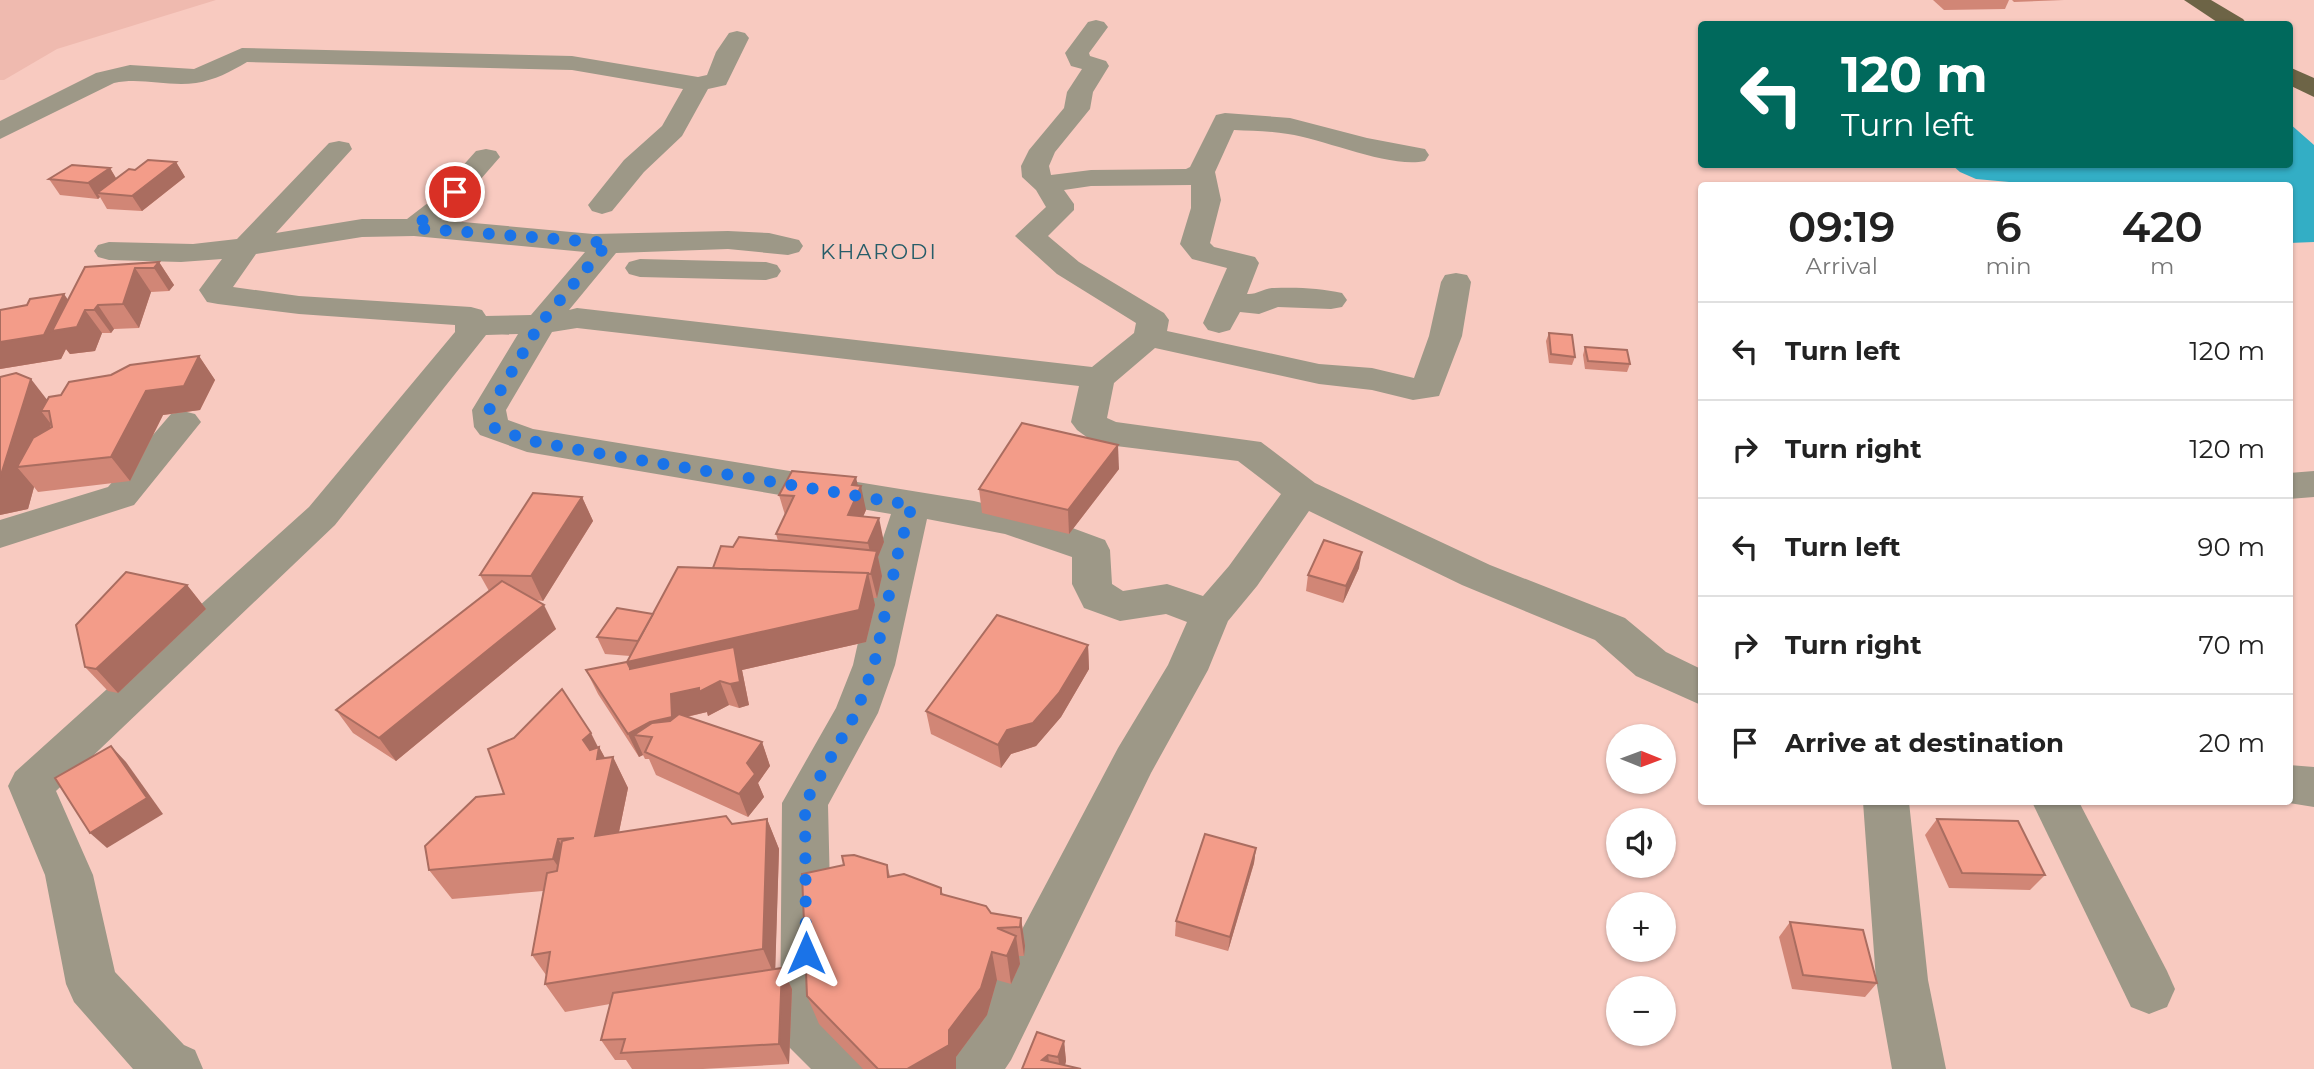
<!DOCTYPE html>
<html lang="en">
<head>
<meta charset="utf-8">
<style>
	body { margin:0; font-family:Montserrat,sans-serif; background:#f2f2f2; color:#222; height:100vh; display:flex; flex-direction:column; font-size:26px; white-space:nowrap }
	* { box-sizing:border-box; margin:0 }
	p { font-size:23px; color:#767676 }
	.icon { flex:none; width:38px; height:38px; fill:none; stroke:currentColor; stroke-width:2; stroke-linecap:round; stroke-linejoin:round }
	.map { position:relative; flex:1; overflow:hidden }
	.side { position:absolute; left:1698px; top:182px; width:595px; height:623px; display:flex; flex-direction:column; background:#fff; border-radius:7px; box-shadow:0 2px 5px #0004 }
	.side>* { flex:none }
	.hud { position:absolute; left:1698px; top:21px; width:595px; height:147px; border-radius:7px; box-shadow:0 2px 5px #0004; background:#00695c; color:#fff; overflow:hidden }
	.needle { width:46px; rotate:91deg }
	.buttons { position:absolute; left:1606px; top:724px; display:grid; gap:14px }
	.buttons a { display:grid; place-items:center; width:70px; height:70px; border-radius:50%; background:#fff; box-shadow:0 2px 5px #0004; font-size:35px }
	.pin { position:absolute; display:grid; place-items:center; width:60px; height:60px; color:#fff; margin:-30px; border:4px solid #fff; border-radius:50%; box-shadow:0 2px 7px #0007 }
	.me { position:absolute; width:77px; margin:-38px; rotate:0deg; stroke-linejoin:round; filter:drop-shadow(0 0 5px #0008) }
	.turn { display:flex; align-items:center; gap:24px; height:147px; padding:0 28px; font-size:32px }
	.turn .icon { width:91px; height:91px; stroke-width:2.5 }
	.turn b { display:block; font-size:49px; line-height:60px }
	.eta { display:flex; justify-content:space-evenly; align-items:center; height:119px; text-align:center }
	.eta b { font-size:42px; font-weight:600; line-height:49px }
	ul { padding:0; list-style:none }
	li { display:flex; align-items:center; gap:21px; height:98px; padding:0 28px; border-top:2px solid #e0e0e0 }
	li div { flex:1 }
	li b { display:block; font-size:26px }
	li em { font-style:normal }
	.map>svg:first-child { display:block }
	.built { fill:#efbaaf }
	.water { fill:#33aec5 }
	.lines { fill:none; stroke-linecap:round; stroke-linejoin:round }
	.minor { fill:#9d9887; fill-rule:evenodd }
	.major { fill:#6d6446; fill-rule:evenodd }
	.wall { fill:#d18676 }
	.shaded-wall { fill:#aa6d60 }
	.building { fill:#f39c89; stroke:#aa6d60; stroke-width:2 }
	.route { stroke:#1a73e8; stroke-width:12; stroke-dasharray:0 21.6 }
	.labels { text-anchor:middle; stroke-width:6; stroke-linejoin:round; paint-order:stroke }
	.far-neighbourhood-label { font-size:21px; letter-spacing:2px; fill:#265d69; stroke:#f8cac0 }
</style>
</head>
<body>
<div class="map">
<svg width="2314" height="1069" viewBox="0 0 2314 1069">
	<rect width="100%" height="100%" fill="#f8cac0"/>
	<path class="built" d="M0,0H216L57,49L4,80H0Z"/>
	<g class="water">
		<path d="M2099,21L2117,24H1890Z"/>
		<path d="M2289,123L2314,145V242L2289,243V186L2043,185L1976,179L1960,172L1952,165L2289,164Z"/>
	</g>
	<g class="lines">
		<g class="minor">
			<path d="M1096,20L1104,22L1108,27L1089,53L1090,56L1106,61L1109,66L1093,92L1090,109L1055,152L1049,166L1051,175L1091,170L1186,169L1190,167L1216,115L1225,113L1290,118L1367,138L1425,149L1429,155L1425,161C1391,169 1324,139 1288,134C1270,131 1252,131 1234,130L1215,172L1221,200L1210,243L1214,247L1255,257L1259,263L1247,294C1257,295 1264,288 1274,288C1296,287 1321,288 1342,293L1347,300L1342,307L1331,309L1278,307L1259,314L1240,312L1230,330L1219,333L1208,330L1203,323L1227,268L1192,259L1180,244L1191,208V185L1091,186L1064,190L1074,204V210L1048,236L1079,262L1164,313L1169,320L1167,331L1319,364L1372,368L1414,378L1429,336L1441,282L1445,275L1456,273L1467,275L1471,282L1462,336L1439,396L1413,400L1372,390L1319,384L1155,348L1114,383L1107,418L1116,422L1261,442L1315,483L1490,565L1625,618L1666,652L1701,669V705L1636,676L1595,640L1462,585L1309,511L1257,586L1228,621L1208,670L1151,773L1011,1060L1005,1069H945L953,1050L973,1022L1118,748L1168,665L1187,622L1166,614L1120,621L1084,608L1072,584V557L1005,534L927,519L895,665L878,713L828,805L833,1017L868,1050L876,1069H811L788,1046L780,1028L782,803L836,708L853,665L878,553L891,514L527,452L480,435L474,427L472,410L518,334L486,335L335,525L56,791L93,875L115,972L184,1045L195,1050L203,1069H133L74,1002L66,984L45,875L8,786L15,772L309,507L455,332V325L299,314L218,304L207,302L199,290L222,259L181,262L109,260L98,257L94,251L98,245L109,242L193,244L237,239L329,143L339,141L349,143L352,149L276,233L362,219H407L433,199L476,151L486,149L496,151L500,157L453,211L441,220L593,234L728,231L769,233L799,240L803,246L799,252L788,255L728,249L616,253L569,310L577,308L1092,367L1134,333L1136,323L1057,274L1015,236L1046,207L1036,190L1022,177L1021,166L1029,150L1064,108L1067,92L1082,69L1071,66L1065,53L1088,22ZM414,236L585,252L531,315L486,316L482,310L471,307L299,296L233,287L256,254L362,237ZM577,328L1079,386L1071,422L1077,430L1088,438L1116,446L1238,461L1281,494L1229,566L1203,596L1167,584L1123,591L1112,584L1110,550L1105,540L1048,519L974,501L533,429L508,420L506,410L552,332Z"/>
			<path d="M737,31L745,33L749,38L726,85L708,89L682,136L644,172L612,211L602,214L592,211L588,205L624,160L662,126L683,89L572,70L247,62C230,72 215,80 196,83C168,87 141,77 114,83L0,139V121L96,73L130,65L194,69L242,48L572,56L698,77L707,75L716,52L729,33Z"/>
			<path d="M640,259L766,262L777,265L781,271L777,277L766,280L640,277L629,274L625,268L629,262Z"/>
			<path d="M183,411L195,414L201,422L134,505L0,548V520L108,487L171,414Z"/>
			<path d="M2314,471V497L2289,499V473Z"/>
			<path d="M2289,765L2314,767V807L2283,802H2289Z"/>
			<path d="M1863,802H1909L1928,980L1946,1069H1892L1876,980Z"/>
			<path d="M2032,802H2079L2167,971L2175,989L2167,1007L2149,1014L2131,1007Z"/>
		</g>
		<g class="major">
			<path d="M2184,0H2211L2243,19L2247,24H2220Z"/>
			<path d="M2289,67L2314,78V97L2289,85Z"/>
		</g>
	</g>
	<g class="wall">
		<path d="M1933,0H2009L2005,9L1944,10Z"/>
		<path d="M2012,0H2064L2014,2Z"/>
		<path d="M176,162L185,177L142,211L107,209L100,197L98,199L60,195L49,179L110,168L116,179L135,170Z"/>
		<path d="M159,262L174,285L169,291L151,292L139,328L114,329L111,333H102L95,351L70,354L66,349L61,359L0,369V310L68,300L85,267Z"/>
		<path d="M1549,333L1575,357L1572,365L1549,363L1546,341Z"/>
		<path d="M1585,347L1630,364L1627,372L1585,369L1583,355Z"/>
		<path d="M199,356L215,380L200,410L163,415L130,481L38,492L34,487L28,509L0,515V377L48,400L111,375Z"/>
		<path d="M1119,469L1069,534L982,513L979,489Z"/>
		<path d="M857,485L866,510L863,517L884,542L878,557L882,576L877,598H873L875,605L866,642L742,670L749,705L739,708L729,705L708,716L707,712L687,717L762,742L770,766L758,783L764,797L748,817L656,775L649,759H645L643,755L639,757L598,694L586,670L627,662L630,656L605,654L597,637L653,614L713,568L733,547L778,541L776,534L785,515L779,495Z"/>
		<path d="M582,497L593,521L543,601L536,600L556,629L396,761L353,733L336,710L489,591L480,575Z"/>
		<path d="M1359,568L1343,603L1306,591L1308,575Z"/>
		<path d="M187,585L206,609L118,693L108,691L85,667Z"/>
		<path d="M1088,645L1089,669L1061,717L1036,746L1011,754L1001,768L931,734L926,711Z"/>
		<path d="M599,747L605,758L613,757L628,788L619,832L732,824L767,819L779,849L775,969L782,968L792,989L789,1064L703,1069H632L626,1060H615L601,1040L610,1004L565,1012L545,984L546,975L532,955L543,891L452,899L429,870L504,794Z"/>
		<path d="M1937,819L2045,875L2030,890L1949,888L1925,835Z"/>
		<path d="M1256,848L1254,863L1228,951L1175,936L1176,921Z"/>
		<path d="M887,865L890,876L941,888L943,895L991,913L1021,918L1025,946L1024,956H1019L1020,964L1011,984L997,980L987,1015L956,1057V1069H863L819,1024L807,996Z"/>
		<path d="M1790,922L1877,983L1865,997L1792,989L1779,937Z"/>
		<path d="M1064,1041L1066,1061L1065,1065L1022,1069Z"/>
	</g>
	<g class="shaded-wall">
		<path d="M176,162L185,177L142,211L132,196Z"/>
		<path d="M110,168L119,183L97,193L100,197L98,199L88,183Z"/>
		<path d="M159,262L174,285L169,291L154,268Z"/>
		<path d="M135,268L151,292L139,328L123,304Z"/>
		<path d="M64,294L81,318L85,310L102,333L95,351L70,354L66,349L61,359L0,369V342Z"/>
		<path d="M98,305L114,329L111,333L94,310Z"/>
		<path d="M199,356L215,380L200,410L163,415L130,481L111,457L146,391Z"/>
		<path d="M31,379L55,410L41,411L51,424L40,465L17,467L34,487L28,509L0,515V478Z"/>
		<path d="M1118,445L1119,469L1069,534L1068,510Z"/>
		<path d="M856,477L859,491L861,486L866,510L853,539L848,515L852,485Z"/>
		<path d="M582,497L593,521L543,601L531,576Z"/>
		<path d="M879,518L884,542L878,557L882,576L877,598L871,574L873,566L868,543Z"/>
		<path d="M1362,552L1359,568L1343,603L1346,586Z"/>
		<path d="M868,573L875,605L866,642L742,670L749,705L739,708L730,684L738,671L641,693L627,662Z"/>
		<path d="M187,585L206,609L118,693L96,669Z"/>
		<path d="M544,605L556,629L396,761L379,738Z"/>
		<path d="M1088,645L1089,669L1061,717L1036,746L1011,754L1001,768L998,745L1007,730Z"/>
		<path d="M720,681L729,705L708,716L707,712L681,718L652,737L634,735L643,755L639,757L628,734L671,694Z"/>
		<path d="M591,733L599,749V747L610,767L613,757L628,788L612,866L595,836L583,740Z"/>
		<path d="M762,742L770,766L758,783L764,797L748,817L739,794L747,763Z"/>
		<path d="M111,746L126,762L163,814L107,848L90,833Z"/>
		<path d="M767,819L779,849L775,977L763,949Z"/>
		<path d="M558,839L576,869L572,888L553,859Z"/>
		<path d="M1256,848L1254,863L1228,951L1230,937Z"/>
		<path d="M1021,918L1025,946L1024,956L1020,927Z"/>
		<path d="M1016,936L1020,964L1011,984L1007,956Z"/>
		<path d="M992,952L997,980L987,1015L956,1057V1069H907L949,1030Z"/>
		<path d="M782,968L792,989L789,1064L779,1044Z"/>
		<path d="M1064,1041L1066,1061L1064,1069H1060L1058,1057Z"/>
		<path d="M1048,1055L1050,1069L1042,1060Z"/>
	</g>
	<g class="building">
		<path d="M148,160L176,162L132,196L97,193L129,169L135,170Z"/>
		<path d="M72,165L110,168L88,183L49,179Z"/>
		<path d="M159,262L154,268H135L123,304L98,305L94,310H85L77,327L52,331L85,267Z"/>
		<path d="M64,294L44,335L0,342V310L27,305L30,299Z"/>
		<path d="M1549,333L1572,335L1575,357L1551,354Z"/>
		<path d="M1585,347L1627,350L1630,364L1588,361Z"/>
		<path d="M199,356L184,386L146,391L111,457L17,467L33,438L52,427L49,411H41L49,397L61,395L69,382L111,375L130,365Z"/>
		<path d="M16,373L31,379L0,478V377Z"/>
		<path d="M1022,423L1118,445L1068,510L979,489Z"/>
		<path d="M792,471L856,477L852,485L861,486L848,515L879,518L868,543L776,534L794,496L779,495Z"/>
		<path d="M533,493L582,497L531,576L480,575Z"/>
		<path d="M739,537L877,551L871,574L713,568L721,546L733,547Z"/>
		<path d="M1324,540L1362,552L1346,586L1308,575Z"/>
		<path d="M678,567L868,573L859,610L627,662Z"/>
		<path d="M126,572L187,585L96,669L85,667L76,625Z"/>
		<path d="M502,581L544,605L379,738L336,710Z"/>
		<path d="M617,608L653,614L638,641L597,637Z"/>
		<path d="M997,615L1088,645L1059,693L1033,723L1007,730L998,745L926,711Z"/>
		<path d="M734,647L740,682L730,684L720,681L699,692V688L671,694L672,717L650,722L628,734L586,670L627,662L630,668V669Z"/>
		<path d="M562,689L591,733L583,740L590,750L599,747L597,759L613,757L595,836L726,816L732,824L767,819L763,949L545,984L550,952L532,955L547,873L557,871L562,841L574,838L558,839L553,859L429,870L425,846L476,797L504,794L488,749L514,738Z"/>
		<path d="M679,714L762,742L747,763L755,774L739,794L645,752L652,737L634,735L652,723L670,721Z"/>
		<path d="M111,746L147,798L90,833L55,778Z"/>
		<path d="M1937,819L2018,821L2045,875L1962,873Z"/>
		<path d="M1205,834L1256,848L1230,937L1176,921Z"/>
		<path d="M854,855L887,865L888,877L904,874L941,888V894L986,906L991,913L1021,918L1020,927L997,928L1016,936L1007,956L992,952L981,988L949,1030V1045L907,1069H878L807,996L802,874L844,865L842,856Z"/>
		<path d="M1790,922L1863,930L1877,983L1803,975Z"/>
		<path d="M782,968L779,1044L621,1053L625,1039L601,1040L613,993Z"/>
		<path d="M1037,1032L1064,1041L1058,1057L1048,1055L1042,1060L1081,1069H1022Z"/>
	</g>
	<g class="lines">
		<path class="route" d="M455,192L414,228L608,243L540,324L489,410L492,427L527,440L573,449L912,505L898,553L874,665L856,713L805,803L806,953"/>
	</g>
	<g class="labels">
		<g class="far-neighbourhood-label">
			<text x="879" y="259">KHARODI</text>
		</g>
	</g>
</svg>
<div class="buttons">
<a><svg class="needle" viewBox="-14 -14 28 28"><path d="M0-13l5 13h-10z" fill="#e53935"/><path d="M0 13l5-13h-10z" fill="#767676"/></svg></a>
<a><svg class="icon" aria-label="sound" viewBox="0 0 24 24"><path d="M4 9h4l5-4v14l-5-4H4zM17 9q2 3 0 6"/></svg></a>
<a>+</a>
<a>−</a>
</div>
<div class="pin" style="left:455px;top:192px;background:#d93025"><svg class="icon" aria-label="arrive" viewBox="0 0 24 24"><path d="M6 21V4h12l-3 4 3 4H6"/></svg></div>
<svg class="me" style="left:806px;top:953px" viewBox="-20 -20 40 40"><path d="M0-17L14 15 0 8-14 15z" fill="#1a73e8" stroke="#fff" stroke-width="4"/></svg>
<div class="hud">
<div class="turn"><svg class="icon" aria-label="left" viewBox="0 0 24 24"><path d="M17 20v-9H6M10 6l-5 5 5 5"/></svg><div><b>120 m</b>Turn left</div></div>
</div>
<section class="side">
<div class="eta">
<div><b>09:19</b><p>Arrival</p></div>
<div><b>6</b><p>min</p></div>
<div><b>420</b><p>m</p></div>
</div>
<ul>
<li><svg class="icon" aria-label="left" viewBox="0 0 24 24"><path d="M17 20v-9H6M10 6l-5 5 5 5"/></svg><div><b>Turn left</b></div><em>120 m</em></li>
<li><svg class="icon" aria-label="right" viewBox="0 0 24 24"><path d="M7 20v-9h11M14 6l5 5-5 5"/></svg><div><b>Turn right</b></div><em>120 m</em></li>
<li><svg class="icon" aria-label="left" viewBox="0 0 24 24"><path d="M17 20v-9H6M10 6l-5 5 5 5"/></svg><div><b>Turn left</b></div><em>90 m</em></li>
<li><svg class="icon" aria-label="right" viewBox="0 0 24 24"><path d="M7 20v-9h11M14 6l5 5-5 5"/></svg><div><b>Turn right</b></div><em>70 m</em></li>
<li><svg class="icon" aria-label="arrive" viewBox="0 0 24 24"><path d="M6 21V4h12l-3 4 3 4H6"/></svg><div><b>Arrive at destination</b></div><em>20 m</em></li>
</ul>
</section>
</div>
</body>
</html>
